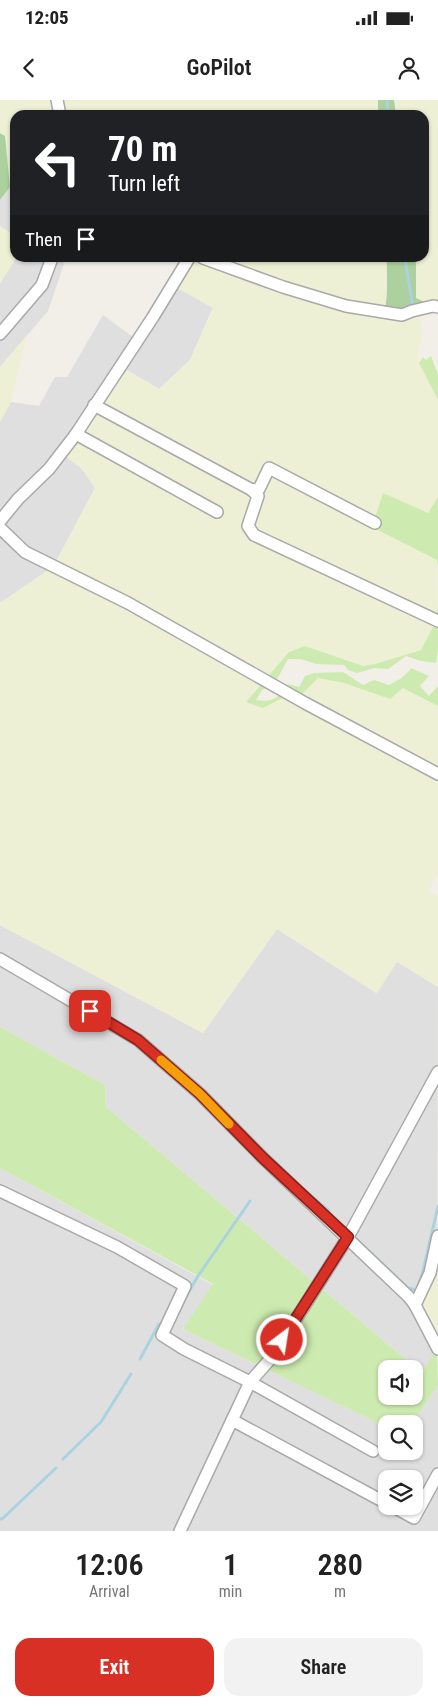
<!DOCTYPE html>
<html lang="en">
<head>
<meta charset="utf-8">
<style>
	body { margin:0; font-family:"Roboto Condensed",sans-serif; background:#f2f2f2; color:#222; height:100vh; display:flex; flex-direction:column; font-size:19px; white-space:nowrap }
	* { box-sizing:border-box; margin:0 }
	p { font-size:16px; color:#767676 }
	.icon { flex:none; width:28px; height:28px; fill:none; stroke:currentColor; stroke-width:2; stroke-linecap:round; stroke-linejoin:round }
	.map { position:relative; height:1431px; overflow:hidden }
	.panel { display:flex; flex-direction:column; background:#fff; flex:1 }
	.panel>* { flex:none }
	.hud { position:absolute; left:10px; top:10px; width:419px; height:152px; border-radius:15px; box-shadow:0 1px 4px #0004; background:#202124; color:#fff; overflow:hidden }
	.buttons { position:absolute; left:378px; top:1260px; display:grid; gap:10px }
	.buttons a { display:grid; place-items:center; width:45px; height:45px; border-radius:10px; background:#fff; box-shadow:0 1px 4px #0004; font-size:25px }
	.pin { position:absolute; display:grid; place-items:center; width:42px; height:42px; color:#fff; margin:-21px; border-radius:10px; box-shadow:0 2px 8px #0006 }
	.me { position:absolute; width:55px; margin:-28px; rotate:31deg; stroke-linejoin:round; filter:drop-shadow(0 0 4px #0008) }
	.turn { display:flex; align-items:center; gap:18px; height:105px; padding:0 15px; font-size:22px }
	.turn .icon { width:65px; height:65px; stroke-width:2.5 }
	.turn b { display:block; font-size:35px; line-height:42px }
	.then { display:flex; align-items:center; height:48px; padding:0 15px; background:#0003; gap:10px; font-size:19px }
	.eta { display:flex; justify-content:space-evenly; align-items:center; height:85px; text-align:center }
	.eta b { font-size:30px; font-weight:600; line-height:35px }
	.action { display:flex; gap:10px; margin-top:auto; padding:10px 15px }
	.action a { flex:1; height:58px; border-radius:15px; background:#d93025; color:#fff; font-size:20px; font-weight:600; line-height:58px; text-align:center }
	.action a+a { background:#f2f2f2; color:#222 }
	.status { display:flex; justify-content:space-between; align-items:center; height:35px; padding:0 25px; background:#fff; direction:ltr }
	.status svg { height:14px; fill:currentColor }
	header { display:flex; justify-content:space-between; align-items:center; height:65px; padding:0 15px; background:#fff; font-size:22px; font-weight:600 }
	.map>svg:first-child { display:block }
	.residential { fill:#e0dfdf; fill-rule:evenodd }
	.farmland { fill:#eef0d5 }
	.grass { fill:#cdebb0; fill-rule:evenodd }
	.forest { fill:#add19e }
	.lines { fill:none; stroke-linecap:round; stroke-linejoin:round }
	.stream { stroke:#aad3df; stroke-width:3 }
	.minor-casing { stroke:#a9a9a9; stroke-width:14 }
	.minor { stroke:#fff; stroke-width:11 }
	.route-casing { stroke:#8d1f18; stroke-width:12 }
	.route { stroke:#d93025; stroke-width:9 }
	.slow { stroke:#f59e0b; stroke-width:9 }
</style>
</head>
<body>
<div class="status"><b>12:05</b><svg viewBox="0 0 49 12"><path d="M0 12V9h3v3zM5 12V6h3v6zM10 12V3h3v9zM15 12V0h3v12zM26 1h20v11H26zM47 4h2v5h-2z"/></svg></div>
<header><svg class="icon" aria-label="back" viewBox="0 0 24 24"><path d="M15 5l-7 7 7 7"/></svg>GoPilot<svg class="icon" aria-label="person" viewBox="0 0 24 24"><circle cx="12" cy="8" r="4"/><path d="M4 21q1-7 8-7t8 7"/></svg></header>
<div class="map">
<svg width="438" height="1431" viewBox="0 0 438 1431">
	<rect width="100%" height="100%" fill="#f2efe9"/>
	<g class="residential">
		<path d="M10,87L15,89V136L0,126V100Z"/>
		<path d="M16,158H66L48,211L0,267V183Z"/>
		<path d="M172,185L213,207L190,260L159,289L127,270L66,356L82,369L95,388L53,467L0,503V322L11,302L39,306L55,277H67L103,215L137,240Z"/>
		<path d="M0,825L203,933L277,829L376,893L397,861L438,887L437,1247L422,1273L106,1007L105,985L0,927Z"/>
		<path d="M0,1068L213,1185L183,1229L386,1327V1351H414V1324H412L438,1285V1431H0ZM386,1379H414V1406H386Z"/>
	</g>
	<g class="farmland">
		<path d="M0,0H378V15H15V89L10,87L5,36L0,33Z"/>
		<path d="M394,0H438V207L416,198V158H424V15H396Z"/>
		<path d="M0,126L15,136V158H16L0,183Z"/>
		<path d="M189,158H387L386,180L388,198L384,213L412,211L420,218L422,235L418,255L419,263L438,300V397L428,414L372,427L437,460L438,508L434,525L421,550L375,564L363,566L305,546L289,552L246,602L263,608L285,597L298,598L318,578L344,583L390,599L403,588L438,606V770L429,792L438,796V887L397,862L377,893L277,829L203,933L0,825V503L53,467L95,388L82,369L65,356L127,270L159,289L190,260L213,208L172,185Z"/>
		<path d="M27,235L11,302L0,322V267Z"/>
		<path d="M438,1136V1246L415,1205Z"/>
	</g>
	<g class="grass">
		<path d="M431,256L438,275V300L419,263L423,257L426,260Z"/>
		<path d="M383,393L428,413L438,397V467L437,460L372,427Z"/>
		<path d="M438,508V550L436,563L421,561L406,556L388,569L374,568L357,573L348,570L344,565L316,564L301,559H288L275,583L262,590L256,600C271,603 281,597 288,584L299,587L305,576L314,573L343,572L363,585L374,580L389,585C397,581 406,576 411,568L429,576L420,586L429,596L438,586V606L403,588L390,599L344,583L318,578L298,598L285,597L263,608L246,602L289,552L305,546L363,566L375,564L421,550L434,525Z"/>
		<path d="M0,927L105,985L106,1007L422,1273L437,1247L438,1285L412,1324H386V1327L183,1229L213,1184L0,1068ZM386,1269H414V1296H386Z"/>
	</g>
	<g class="forest">
		<path d="M378,0H394L396,15H378Z"/>
		<path d="M0,33L5,36L10,87L0,100Z"/>
		<path d="M387,158H416V198L433,206L384,213C389,195 386,176 387,158Z"/>
	</g>
	<g class="lines">
		<g class="stream">
			<path d="M387,0L388,15"/>
			<path d="M405,158L412,203"/>
			<path d="M302,1088L329,1111"/>
			<path d="M355,1138L408,1188L417,1190L423,1171L438,1106"/>
			<path d="M187,1195L198,1176L250,1101"/>
			<path d="M140,1259L159,1224"/>
			<path d="M63,1359L101,1322L131,1274"/>
			<path d="M0,1419H2L56,1368"/>
		</g>
		<defs>
			<g id="minor">
				<path d="M57,0L60,15"/>
				<path d="M203,158L283,187L346,206L402,215L412,211L433,206L438,207"/>
				<path d="M0,234L42,185L52,158"/>
				<path d="M94,305L252,390L259,389L269,368L375,423"/>
				<path d="M76,334L217,412"/>
				<path d="M252,390L258,396L248,426L254,435L438,521"/>
				<path d="M0,421L18,399L49,369L76,334L153,217L189,158"/>
				<path d="M0,428L25,452L128,503L305,603L438,674"/>
				<path d="M0,859L138,940L200,994L263,1058L409,1197L415,1205L438,1249"/>
				<path d="M0,1091L117,1147L185,1186L162,1235L184,1249L250,1282L180,1431"/>
				<path d="M415,1205L430,1173L438,1136"/>
				<path d="M232,1320L386,1403"/>
				<path d="M373,1351L250,1282L272,1257L348,1137L438,972"/>
				<path d="M392,1406L414,1418L438,1374"/>
			</g>
		</defs>
		<use href="#minor" class="minor-casing"/>
		<use href="#minor" class="minor"/>
	</g>
	<g class="lines">
		<defs>
			<path id="route" d="M90,911L138,940L200,994L263,1058L348,1137L282,1240"/>
		</defs>
		<use href="#route" class="route-casing"/>
		<use href="#route" class="route"/>
		<path class="slow" d="M161,960L200,994L229,1024"/>
	</g>
</svg>
<div class="buttons">
<a><svg class="icon" aria-label="sound" viewBox="0 0 24 24"><path d="M4 9h4l5-4v14l-5-4H4zM17 9q2 3 0 6"/></svg></a>
<a><svg class="icon" aria-label="search" viewBox="0 0 24 24"><circle cx="10" cy="10" r="6"/><path d="M15 15l6 6"/></svg></a>
<a><svg class="icon" aria-label="layers" viewBox="0 0 24 24"><path d="M12 4l9 5-9 5-9-5zM3 14l9 5 9-5"/></svg></a>
</div>
<div class="pin" style="left:90px;top:911px;background:#d93025"><svg class="icon" aria-label="arrive" viewBox="0 0 24 24"><path d="M6 21V4h12l-3 4 3 4H6"/></svg></div>
<svg class="me" style="left:282px;top:1240px" viewBox="-20 -20 40 40"><circle r="17" fill="#d93025" stroke="#fff" stroke-width="3"/><path d="M0-11L8 9 0 5-8 9z" fill="#fff"/></svg>
<div class="hud">
<div class="turn"><svg class="icon" aria-label="left" viewBox="0 0 24 24"><path d="M17 20v-9H6M10 6l-5 5 5 5"/></svg><div><b>70 m</b>Turn left</div></div>
<div class="then">Then<svg class="icon" aria-label="arrive" viewBox="0 0 24 24"><path d="M6 21V4h12l-3 4 3 4H6"/></svg></div>
</div>
</div>
<section class="panel">
<div class="eta">
<div><b>12:06</b><p>Arrival</p></div>
<div><b>1</b><p>min</p></div>
<div><b>280</b><p>m</p></div>
</div>
<div class="action"><a>Exit</a><a>Share</a></div>
</section>
</body>
</html>
